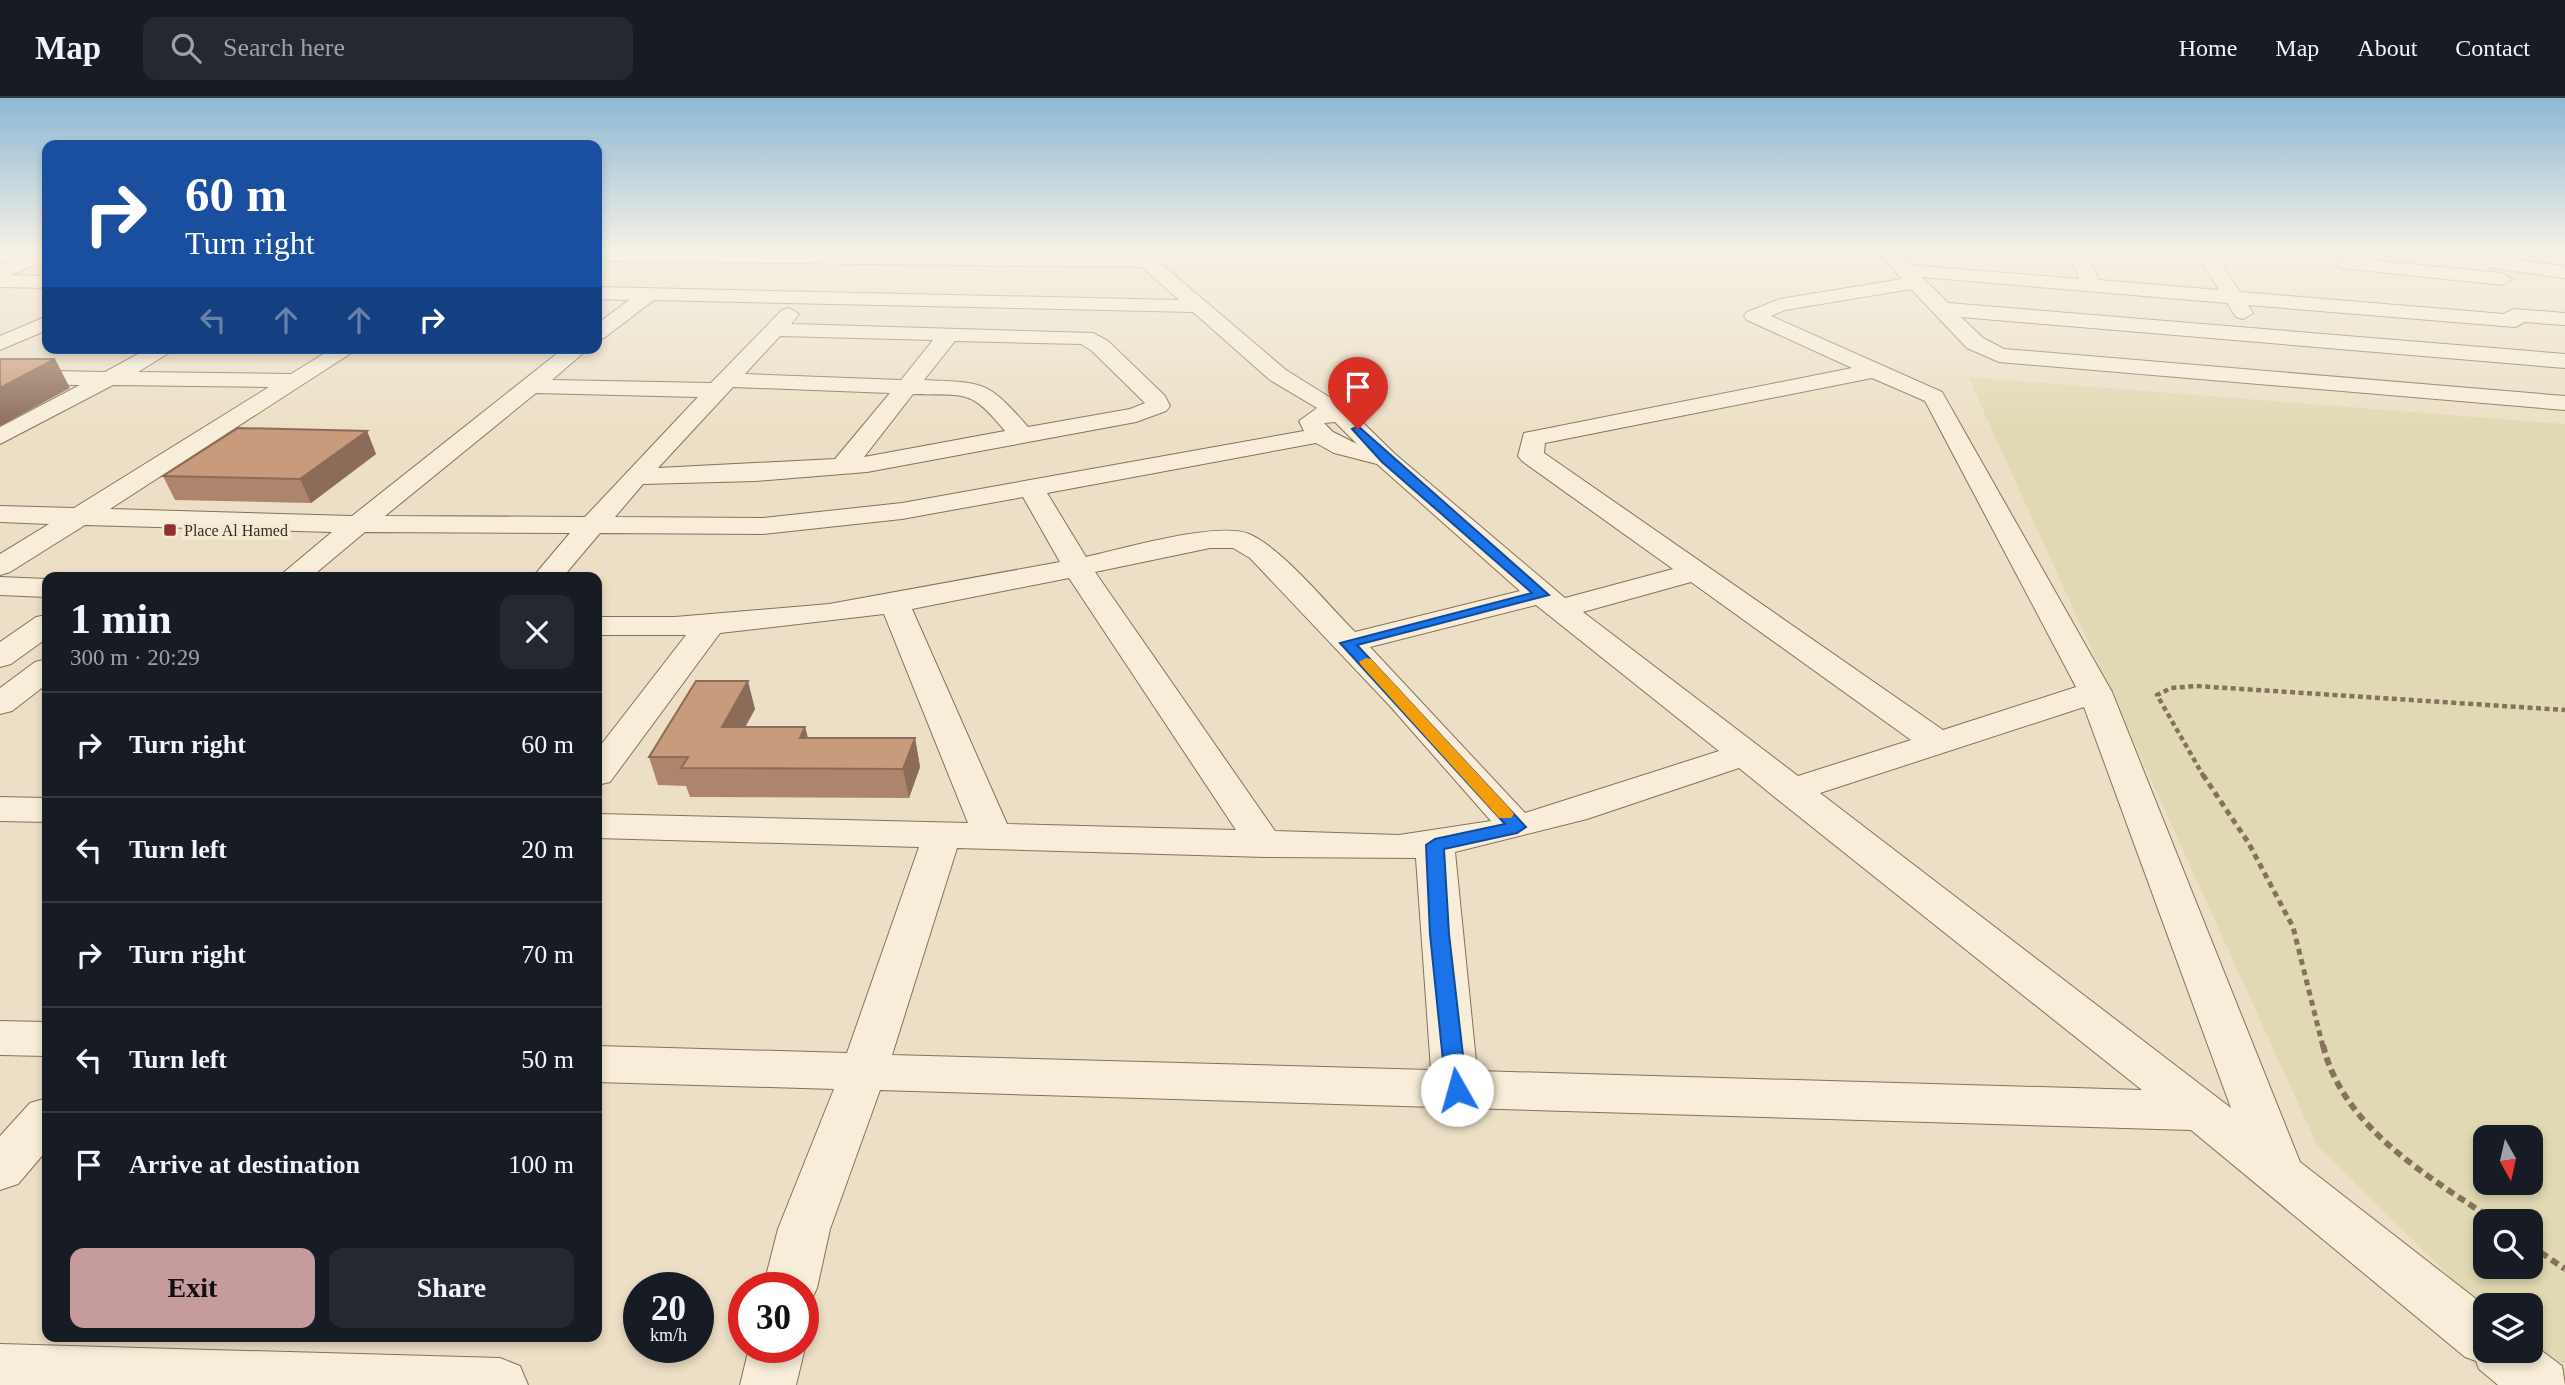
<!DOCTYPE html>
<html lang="en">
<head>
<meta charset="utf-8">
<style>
	body { margin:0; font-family:"Times New Roman",serif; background:#242831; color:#f1f3f6; height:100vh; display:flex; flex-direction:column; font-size:26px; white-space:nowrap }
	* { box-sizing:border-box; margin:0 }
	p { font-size:23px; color:#9ea1a6 }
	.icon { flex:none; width:38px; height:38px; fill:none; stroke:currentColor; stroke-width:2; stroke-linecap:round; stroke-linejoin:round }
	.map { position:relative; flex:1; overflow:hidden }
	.details { position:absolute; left:42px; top:474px; width:560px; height:770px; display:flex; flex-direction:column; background:#171b24; border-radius:14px; box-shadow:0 4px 10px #0003 }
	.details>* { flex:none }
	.hud { position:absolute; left:42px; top:42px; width:560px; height:214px; border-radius:14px; box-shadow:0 4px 10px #0003; background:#1a4fa0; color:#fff; overflow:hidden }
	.needle { width:46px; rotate:172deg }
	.fabs { position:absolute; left:2473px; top:1027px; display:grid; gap:14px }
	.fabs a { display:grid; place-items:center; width:70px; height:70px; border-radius:14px; background:#171b24; box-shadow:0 4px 10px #0003; font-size:35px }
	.speed { position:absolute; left:623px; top:1174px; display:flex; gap:14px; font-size:35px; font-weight:700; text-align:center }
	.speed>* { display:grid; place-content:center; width:91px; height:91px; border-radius:50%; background:#171b24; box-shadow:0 4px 10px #0003; line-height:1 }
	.speed small { font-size:18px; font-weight:400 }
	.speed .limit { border:10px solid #d22; background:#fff; color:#111 }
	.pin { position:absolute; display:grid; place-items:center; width:60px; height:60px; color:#fff; margin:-72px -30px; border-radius:50% 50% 50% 0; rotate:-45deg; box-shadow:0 0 7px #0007 }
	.pin .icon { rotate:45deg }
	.me { position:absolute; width:77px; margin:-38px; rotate:353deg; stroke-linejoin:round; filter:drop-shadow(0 0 5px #0008) }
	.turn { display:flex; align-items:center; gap:24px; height:147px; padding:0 28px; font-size:32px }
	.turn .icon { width:91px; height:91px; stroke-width:2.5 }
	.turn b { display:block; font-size:49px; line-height:60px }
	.lanes { display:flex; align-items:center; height:66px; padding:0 28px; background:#0003; justify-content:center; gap:35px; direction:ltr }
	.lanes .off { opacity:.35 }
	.round { display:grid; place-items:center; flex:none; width:74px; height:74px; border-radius:14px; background:#242831 }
	.summary { display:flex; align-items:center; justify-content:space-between; height:119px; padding:0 28px }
	h1 { font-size:42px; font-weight:800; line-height:52px }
	.action { display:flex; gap:14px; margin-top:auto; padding:14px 28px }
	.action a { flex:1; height:80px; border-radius:14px; background:#c69b9e; color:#111; font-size:28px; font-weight:800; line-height:80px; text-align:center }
	.action a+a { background:#242831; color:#f1f3f6 }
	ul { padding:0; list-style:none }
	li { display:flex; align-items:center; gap:21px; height:105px; padding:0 28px; border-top:2px solid #363941 }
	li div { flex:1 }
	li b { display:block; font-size:26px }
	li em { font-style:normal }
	header { display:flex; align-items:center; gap:42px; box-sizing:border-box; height:98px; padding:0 35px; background:#171b24; border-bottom:2px solid #363941 }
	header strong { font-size:33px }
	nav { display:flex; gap:38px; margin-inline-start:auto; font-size:24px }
	.search { width:490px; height:63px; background:#242831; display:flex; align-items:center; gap:18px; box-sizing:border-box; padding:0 24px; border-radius:14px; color:#9ea1a6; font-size:26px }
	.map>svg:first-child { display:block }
	.farmland { fill:#e1d9b3; fill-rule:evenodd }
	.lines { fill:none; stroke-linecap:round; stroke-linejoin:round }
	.minor-casing { stroke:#86715c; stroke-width:2 }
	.path-far2 { stroke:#86715c; stroke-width:4.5; stroke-dasharray:5 3.5; stroke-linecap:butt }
	.path-far1 { stroke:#86715c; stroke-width:5; stroke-dasharray:6 4.5; stroke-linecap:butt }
	.path { stroke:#86715c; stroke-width:6; stroke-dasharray:8 5; stroke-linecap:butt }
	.minor { fill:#f7edd8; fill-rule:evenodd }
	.wall { fill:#ac856c }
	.shaded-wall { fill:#8c6c58 }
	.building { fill:#c89b7d; stroke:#8c6c58; stroke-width:2 }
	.route { fill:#1a73e8; stroke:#114b97; stroke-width:2 }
	.slow { fill:#f59e0b }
	.poi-dot { fill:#912f32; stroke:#f4ead4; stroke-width:2.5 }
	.labels { text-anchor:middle; stroke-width:7; stroke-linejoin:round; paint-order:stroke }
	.far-poi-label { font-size:16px; fill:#372a1f; stroke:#f4ead4; text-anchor:start }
</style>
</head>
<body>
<header>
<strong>Map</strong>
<div class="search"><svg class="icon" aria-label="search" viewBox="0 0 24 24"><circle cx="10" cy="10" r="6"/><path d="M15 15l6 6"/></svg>Search here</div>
<nav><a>Home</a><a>Map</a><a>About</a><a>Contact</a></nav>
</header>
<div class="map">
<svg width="2565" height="1287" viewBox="0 0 2565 1287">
	<rect width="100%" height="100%" fill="#ecdfc5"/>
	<path class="farmland" d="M1968,279L2565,326V1287L2530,1253V1208H2485V1213L2317,1047ZM2485,1040H2530V1085H2485ZM2485,1124H2530V1169H2485Z"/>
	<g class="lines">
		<defs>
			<g id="minor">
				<path d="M36,153H47V162L11,177L47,178V190L0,189V168Z"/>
				<path d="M597,153L1129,157L1126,153H1146L1286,272L1350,312L1395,356L1565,500L1673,471L1522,363L1518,358L1524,335L1852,270L1747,222L1744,218L1747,214L1780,201L1902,181L1877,153H1896L1910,167L2079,181L2068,153H2086L2099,182L2219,192L2195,153H2213L2240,194L2504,216L2513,211L2565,215V227L2525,224L2515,229L2248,207L2253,215L2243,221L2236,219L2227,205L1922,179L1948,205L2565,256V270L1961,219L1983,240L2004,251L2565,298V312L1999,264L1967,250L1911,191L1785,212L1771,218L1942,294L2112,594L2300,1064L2485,1208V1253H2530V1244L2562,1268L2565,1287H2498L2479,1271L2476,1263L2465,1259L2191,1032L880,992L830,1131L817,1190L809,1207L803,1209V1190H763L778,1131L834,991L597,984V948L847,955L919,749L597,740V716L968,725L884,516L720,535L610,684L597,687V652L686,537H597V519H675L829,506L1060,464L1023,399L902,421L763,436L600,435L562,480H532L570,435L365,434L310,480H277L332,434L85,427L10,474L0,477V456L49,426L0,424V408L74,410L269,289L113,287L0,346V329L80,287L0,286V272L105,274L149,250H177L138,274L291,276L333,250H359L110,411L352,418L564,250H589L552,282L711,285L782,212L789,210L799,216L791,226L1093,235L1108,243L1165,298L1170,308L1166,313L1136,324L867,374L756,383L643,386L615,419L763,420L902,405L1304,333L1299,323L1317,310L1270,282L1193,214L654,202L604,240L597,242V226L629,202L597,201V189L1179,202L1142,169L597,163ZM780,238L933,242L901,282L745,276ZM955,243L1081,246L1092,253L1145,305L1130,311L1028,329C987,282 985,285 924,282ZM1872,280L1925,303L2076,589L1943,632L1544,355L1545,345ZM733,289L890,295L835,361L658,370ZM536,295L698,299L585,419L385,418ZM913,296C967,298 970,290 1005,333L864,359ZM1335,324L1357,346L1333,334L1324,325ZM1316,345L1334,355L1377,366L1520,493L1355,534C1327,506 1283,451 1249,436C1217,423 1122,451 1086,459L1047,395ZM1210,450H1233L1250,460L1390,608L1491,723L1399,737L1275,733L1095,474ZM1069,480L1236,732L1007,726L912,511ZM1691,484L1911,642L1798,678L1583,514ZM1536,507L1719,653L1525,715L1370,549ZM2084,609L2231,1010L1820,695ZM1739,670L1777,701L2142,992L1477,973L1455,754L1587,721ZM957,750L1265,759L1416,760L1431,972L892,957Z"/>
				<path d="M2347,160L2502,175L2512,181L2502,187L2340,170L2338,166Z"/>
				<path d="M2497,160L2565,168V180L2490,170L2488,166Z"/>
				<path d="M47,218V232L0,252V238Z"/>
				<path d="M0,479L47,481V499L0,497Z"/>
				<path d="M47,517V540L11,566L0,569V544L36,519Z"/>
				<path d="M47,561V586L12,613L0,616V590L35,564Z"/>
				<path d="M0,699L47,700V724L0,723Z"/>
				<path d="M0,923L47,924V958L0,957Z"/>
				<path d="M47,1000V1052L18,1086L0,1092V1038L30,1005Z"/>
				<path d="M0,1246L500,1260L520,1268L528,1287H0Z"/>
				<path d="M803,1247L805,1250L796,1287H740L749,1250H803Z"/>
			</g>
		</defs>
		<use href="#minor" class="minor-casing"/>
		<path class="path-far2" d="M2204,679L2157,597L2171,590L2196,588L2565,612"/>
		<path class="path-far1" d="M2203,677L2248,744L2293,829L2323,949"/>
		<g class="path">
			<path d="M2323,947C2343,1031 2430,1079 2496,1124"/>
			<path d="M2530,1147L2565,1171"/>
		</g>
		<use href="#minor" class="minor"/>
	</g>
	<g class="wall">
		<path d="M367,333L376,356L311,405L175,402L163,378Z"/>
		<path d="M755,611L745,629H805L808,640H915L920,669L909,700L690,699L686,688L658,687L649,659Z"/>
	</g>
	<g class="shaded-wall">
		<path d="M55,261L70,290L0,328V290Z"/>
		<path d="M367,333L376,356L311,405L300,381Z"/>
		<path d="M748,583L755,611L730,657L722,629Z"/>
		<path d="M805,629L812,657L800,640Z"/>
		<path d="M915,640L920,669L909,700L903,671Z"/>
	</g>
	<g class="building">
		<path d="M0,261H55L0,290Z"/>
		<path d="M238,330L367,333L300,381L163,378Z"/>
		<path d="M696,583H748L722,629H805L800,640H915L903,671L681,670L688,659H649Z"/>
	</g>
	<linearGradient id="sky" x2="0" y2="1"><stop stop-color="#8db8d5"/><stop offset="0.46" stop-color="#f6f1e5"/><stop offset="1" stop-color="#f6f1e5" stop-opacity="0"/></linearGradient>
	<rect width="2565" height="333" fill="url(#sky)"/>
	<path class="route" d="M1358,328L1549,497L1357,547L1526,729L1517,735L1444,751L1449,836L1467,992L1464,998L1457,1001L1449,998L1446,992L1430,836L1426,747L1435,741L1505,726L1340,545L1532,495L1382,364L1352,331Z"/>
	<path class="slow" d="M1366,560L1371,561L1511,712L1514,716L1511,720H1499L1361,567L1359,564Z"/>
	<rect class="poi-dot" x="163" y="425" width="14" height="14" rx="3.5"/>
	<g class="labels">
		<g class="far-poi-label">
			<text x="184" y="438">Place Al Hamed</text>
		</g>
	</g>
</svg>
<div class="fabs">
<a><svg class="needle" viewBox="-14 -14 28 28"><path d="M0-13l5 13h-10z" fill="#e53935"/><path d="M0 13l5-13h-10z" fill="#9ea1a6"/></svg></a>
<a><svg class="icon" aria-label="search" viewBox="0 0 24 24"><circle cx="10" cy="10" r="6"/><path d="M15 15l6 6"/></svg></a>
<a><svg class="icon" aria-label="layers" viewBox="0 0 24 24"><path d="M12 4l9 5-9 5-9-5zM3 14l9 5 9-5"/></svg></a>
</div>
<div class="speed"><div>20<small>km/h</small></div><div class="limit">30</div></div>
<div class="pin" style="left:1358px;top:331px;background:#d93025"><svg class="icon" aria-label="arrive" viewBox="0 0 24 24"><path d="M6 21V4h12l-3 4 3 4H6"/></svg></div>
<svg class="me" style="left:1457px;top:992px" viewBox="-20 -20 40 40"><circle r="19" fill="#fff"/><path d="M0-13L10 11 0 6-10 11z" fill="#1a73e8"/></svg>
<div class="hud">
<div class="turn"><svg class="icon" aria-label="right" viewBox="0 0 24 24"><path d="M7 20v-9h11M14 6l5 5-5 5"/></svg><div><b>60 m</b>Turn right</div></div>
<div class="lanes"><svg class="icon off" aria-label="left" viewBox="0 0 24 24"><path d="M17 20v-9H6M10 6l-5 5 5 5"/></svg><svg class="icon off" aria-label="ahead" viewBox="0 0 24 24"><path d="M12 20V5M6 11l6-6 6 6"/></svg><svg class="icon off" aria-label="ahead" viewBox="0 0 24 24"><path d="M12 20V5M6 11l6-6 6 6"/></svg><svg class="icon" aria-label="right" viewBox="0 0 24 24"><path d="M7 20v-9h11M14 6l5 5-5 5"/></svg></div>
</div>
<section class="details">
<div class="summary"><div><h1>1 min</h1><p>300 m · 20:29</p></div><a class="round"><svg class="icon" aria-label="close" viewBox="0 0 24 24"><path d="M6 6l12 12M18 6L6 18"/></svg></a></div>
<ul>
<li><svg class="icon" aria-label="right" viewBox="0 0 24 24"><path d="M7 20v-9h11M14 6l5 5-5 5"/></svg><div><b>Turn right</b></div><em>60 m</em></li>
<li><svg class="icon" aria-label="left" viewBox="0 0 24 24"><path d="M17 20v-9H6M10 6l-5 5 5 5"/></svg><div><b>Turn left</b></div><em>20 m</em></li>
<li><svg class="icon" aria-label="right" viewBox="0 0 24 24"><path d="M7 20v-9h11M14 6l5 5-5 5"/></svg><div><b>Turn right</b></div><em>70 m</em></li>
<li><svg class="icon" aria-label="left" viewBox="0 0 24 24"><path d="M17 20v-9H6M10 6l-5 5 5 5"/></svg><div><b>Turn left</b></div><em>50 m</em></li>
<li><svg class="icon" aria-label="arrive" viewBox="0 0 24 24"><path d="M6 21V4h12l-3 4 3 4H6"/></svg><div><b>Arrive at destination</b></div><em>100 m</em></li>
</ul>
<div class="action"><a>Exit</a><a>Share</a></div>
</section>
</div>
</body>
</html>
